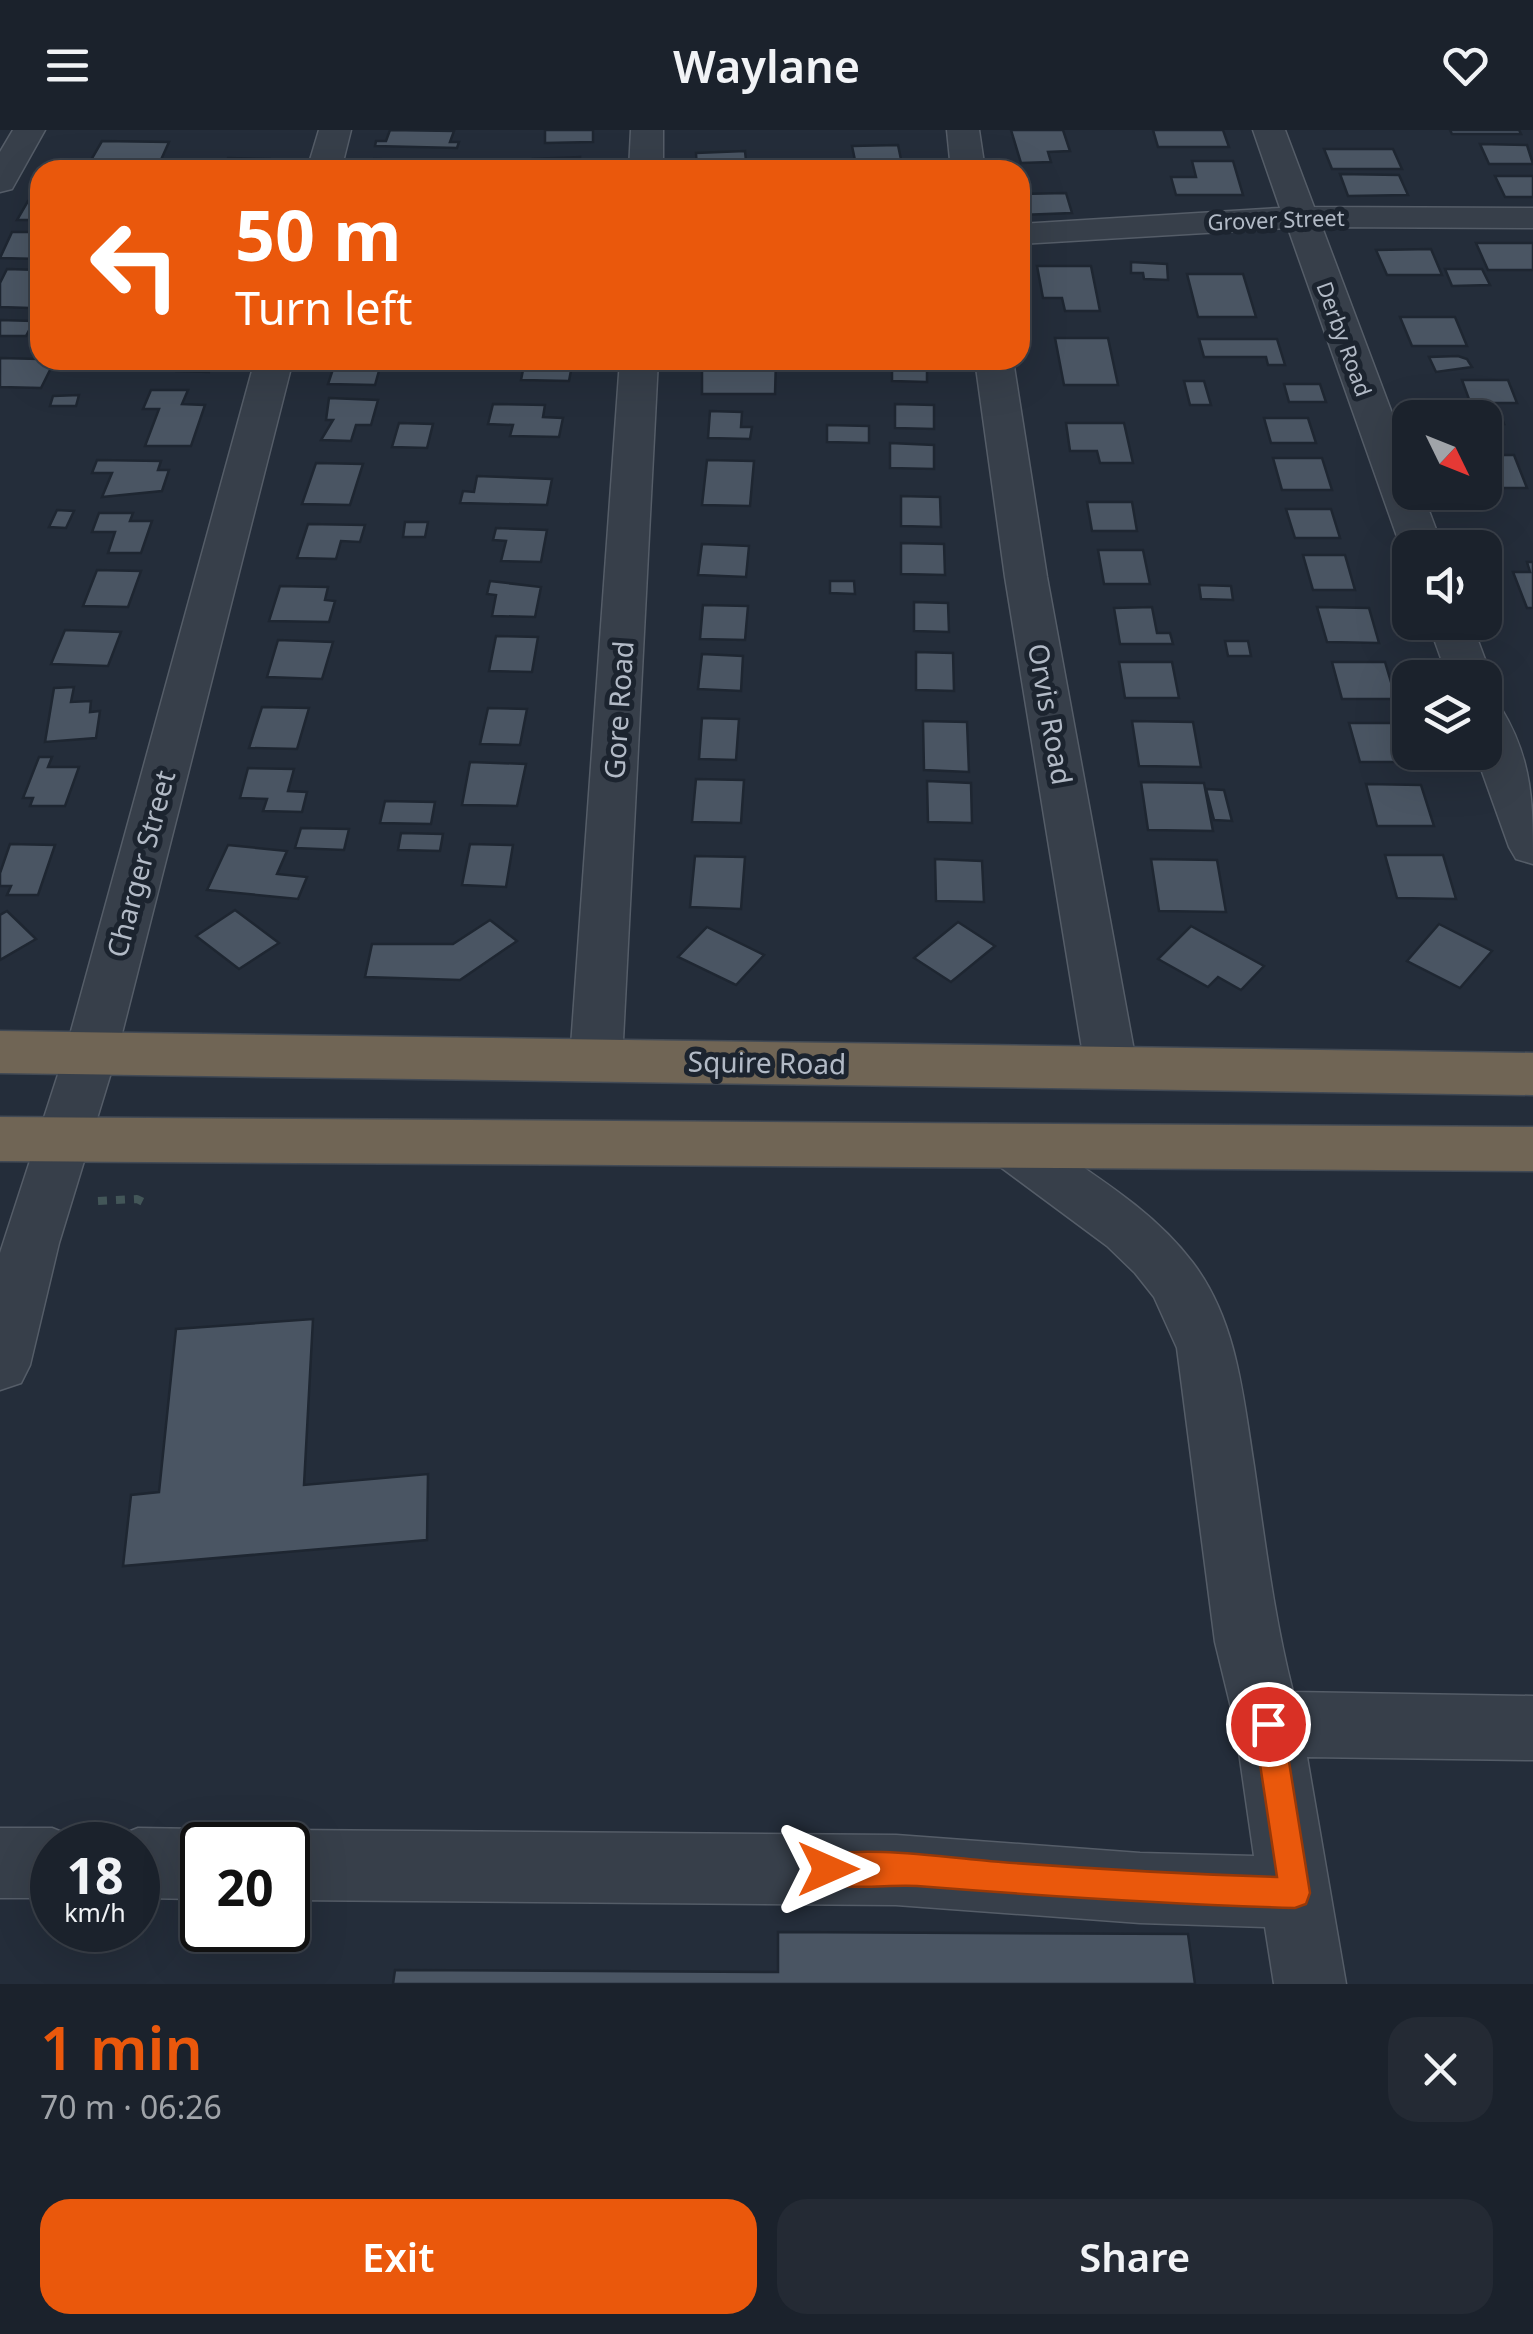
<!DOCTYPE html>
<html lang="en">
<head>
<meta charset="utf-8">
<style>
	body { margin:0; font-family:"Noto Sans",sans-serif; background:#242a34; color:#f1f3f6; height:100vh; display:flex; flex-direction:column; font-size:38px; white-space:nowrap }
	* { box-sizing:border-box; margin:0 }
	p { font-size:32px; color:#a0a4a9 }
	.icon { flex:none; width:55px; height:55px; fill:none; stroke:currentColor; stroke-width:2; stroke-linecap:round; stroke-linejoin:round }
	.map { position:relative; height:1854px; overflow:hidden }
	.drawer { display:flex; flex-direction:column; background:#1b222c; flex:1 }
	.drawer>* { flex:none }
	.banner { position:absolute; left:30px; top:30px; width:1000px; height:210px; border-radius:30px; box-shadow:0 10px 40px #0002,0 0 0 2px #393f48; background:#ea580c; color:#fff; overflow:hidden }
	.needle { width:65px; rotate:133deg }
	.fabs { position:absolute; left:1392px; top:270px; display:grid; gap:20px }
	.fabs a { display:grid; place-items:center; width:110px; height:110px; border-radius:20px; background:#1b222c; box-shadow:0 10px 40px #0002,0 0 0 2px #393f48; font-size:50px }
	.speed { position:absolute; left:30px; top:1692px; display:flex; gap:20px; font-size:50px; font-weight:700; text-align:center }
	.speed>* { display:grid; place-content:center; width:130px; height:130px; border-radius:50%; background:#1b222c; box-shadow:0 10px 40px #0002,0 0 0 2px #393f48; line-height:1 }
	.speed small { font-size:25px; font-weight:400 }
	.speed .limit { border:5px solid #111; border-radius:15px; background:#fff; color:#111 }
	.pin { position:absolute; display:grid; place-items:center; width:85px; height:85px; color:#fff; margin:-42px; border:5px solid #fff; border-radius:50%; box-shadow:0 2px 10px #0007 }
	.me { position:absolute; width:110px; margin:-55px; rotate:90deg; stroke-linejoin:round; filter:drop-shadow(0 0 8px #0008) }
	.turn { display:flex; align-items:center; gap:35px; height:210px; padding:0 40px; font-size:45px }
	.turn .icon { width:130px; height:130px; stroke-width:2.5 }
	.turn b { display:block; font-size:70px; line-height:85px }
	.round { display:grid; place-items:center; flex:none; width:105px; height:105px; border-radius:30px; background:#242a34 }
	.overview { display:flex; align-items:center; justify-content:space-between; height:170px; padding:0 40px }
	h1 { font-size:60px; font-weight:600; line-height:75px; color:#ea580c }
	.button { display:flex; gap:20px; margin-top:auto; padding:20px 40px }
	.button a { flex:1; height:115px; border-radius:30px; background:#ea580c; color:#fff; font-size:40px; font-weight:600; line-height:115px; text-align:center }
	.button a+a { background:#242a34; color:#f1f3f6 }
	header { display:flex; justify-content:space-between; align-items:center; height:130px; padding:0 40px; background:#1b222c; font-size:45px; font-weight:600 }
	.map>svg:first-child { display:block }
	.building { fill:#4a5563; stroke:#1e2631; stroke-width:2.5 }
	.lines { fill:none; stroke-linecap:round; stroke-linejoin:round }
	.minor-casing { stroke:#555d68; stroke-width:3 }
	.highway-casing { stroke:#424a55; stroke-width:3 }
	.path { stroke:#435658; stroke-width:8; stroke-dasharray:9 9; stroke-linecap:butt }
	.minor { fill:#373f4a; fill-rule:evenodd }
	.highway { fill:#706555; fill-rule:evenodd }
	.route { fill:#ea580c; stroke:#983908; stroke-width:2.5 }
	.labels { text-anchor:middle; stroke-width:10; stroke-linejoin:round; paint-order:stroke }
	.far-street-label { font-size:22px; fill:#b2bac6; stroke:#1c242f }
	.street-label { font-size:28px; fill:#b2bac6; stroke:#1c242f }
</style>
</head>
<body>
<header><svg class="icon" aria-label="menu" viewBox="0 0 24 24"><path d="M4 6h16M4 12h16M4 18h16"/></svg>Waylane<svg class="icon" aria-label="heart" viewBox="0 0 24 24"><path d="M12 20l-8-8c-3-5 5-10 8-4 3-6 11-1 8 4z"/></svg></header>
<div class="map">
<svg width="1533" height="1854" viewBox="0 0 1533 1854">
	<rect width="100%" height="100%" fill="#242d3a"/>
	<g class="building">
		<path d="M390,0L454,1L450,12H459L457,18L375,16L376,11H386Z"/>
		<path d="M545,0H593V12L545,13Z"/>
		<path d="M1011,0H1063L1070,21L1048,22L1051,32L1021,33Z"/>
		<path d="M1153,0H1223L1229,17H1158Z"/>
		<path d="M1450,0H1519L1521,4H1452Z"/>
		<path d="M102,11L169,12L160,32L91,30Z"/>
		<path d="M1480,14L1527,15L1533,34H1489Z"/>
		<path d="M898,15L903,39L857,40L852,16Z"/>
		<path d="M1324,19H1393L1402,39H1332Z"/>
		<path d="M745,21L747,40H697L696,23Z"/>
		<path d="M580,27V36H586V40H533V29Z"/>
		<path d="M228,28L269,29L266,35H277L275,40H223Z"/>
		<path d="M374,29L442,31L439,40H370Z"/>
		<path d="M1192,31H1233L1243,65H1176L1171,47H1196Z"/>
		<path d="M1340,44L1399,45L1408,65L1348,66Z"/>
		<path d="M1495,46H1533V67H1505Z"/>
		<path d="M1066,63L1072,83L1020,85V64Z"/>
		<path d="M28,71H40V90H17Z"/>
		<path d="M12,102H40V129L0,128Z"/>
		<path d="M1476,113H1533V140H1488Z"/>
		<path d="M1431,119L1442,145H1387L1376,120Z"/>
		<path d="M1131,132L1167,134L1168,150L1144,149L1143,143H1131Z"/>
		<path d="M1037,136H1091L1100,181H1065L1062,168H1043Z"/>
		<path d="M7,139L40,140V166L30,178L0,177V153Z"/>
		<path d="M1445,139H1482L1490,155L1452,156Z"/>
		<path d="M1187,144H1243L1256,187H1198Z"/>
		<path d="M1400,187H1455L1467,216H1412Z"/>
		<path d="M0,190L34,191L26,206H0Z"/>
		<path d="M1055,208H1108L1118,255H1064Z"/>
		<path d="M1199,209H1277L1285,235H1268L1266,227H1204Z"/>
		<path d="M1458,226L1467,229L1472,237L1436,242L1429,227Z"/>
		<path d="M0,228L40,229L55,230L41,258L0,257Z"/>
		<path d="M213,230L209,242L177,241L181,231H166Z"/>
		<path d="M336,230H382L375,255L328,254Z"/>
		<path d="M525,230H573L569,251L521,250Z"/>
		<path d="M702,230H776L775,264H702Z"/>
		<path d="M892,230H927V252L892,251Z"/>
		<path d="M1462,250H1508L1517,273H1496L1504,294H1485V288H1452L1446,272H1470Z"/>
		<path d="M1184,251H1204L1211,275H1190Z"/>
		<path d="M1284,254H1320L1326,272H1289Z"/>
		<path d="M151,260H188L182,274L205,275L191,316H145L159,279H143Z"/>
		<path d="M79,265L76,276H50L53,266Z"/>
		<path d="M329,268L378,270L371,295H356L351,311L321,310L333,290H326Z"/>
		<path d="M493,274L545,275L543,287L563,288L559,307L510,306L513,295L488,294Z"/>
		<path d="M895,274L934,275V299L895,298Z"/>
		<path d="M710,281L742,282L741,297H752L750,309L708,308Z"/>
		<path d="M1264,288H1308L1316,313H1271Z"/>
		<path d="M399,293L433,294L427,318L392,317Z"/>
		<path d="M1066,293H1124L1133,333H1100L1097,321H1070Z"/>
		<path d="M827,295L869,296V313L827,312Z"/>
		<path d="M890,313L934,315V339L890,338Z"/>
		<path d="M1485,325H1514L1527,358H1485Z"/>
		<path d="M1273,328H1322L1332,360H1282Z"/>
		<path d="M97,330L161,331L158,340H169L162,361L102,367L112,343H92Z"/>
		<path d="M707,330L754,331L750,376L702,375Z"/>
		<path d="M316,333L363,334L350,375L302,374Z"/>
		<path d="M477,346L552,349L547,375L460,373L463,361L474,362Z"/>
		<path d="M901,366L940,367L941,397L901,396Z"/>
		<path d="M1087,372H1132L1137,401H1092Z"/>
		<path d="M1286,379H1331L1340,408H1295Z"/>
		<path d="M57,380L74,381L66,398L49,397Z"/>
		<path d="M99,383H133L130,391H152L141,423H108L115,402H92Z"/>
		<path d="M405,392H428L425,407H403Z"/>
		<path d="M308,394L365,395L360,412L341,411L336,429L297,428Z"/>
		<path d="M496,398L547,400L541,432L501,431L506,411L493,410Z"/>
		<path d="M901,413L944,414L945,445L901,444Z"/>
		<path d="M702,414L749,416L746,447L698,445Z"/>
		<path d="M1098,420H1143L1150,454H1104Z"/>
		<path d="M1303,425H1345L1355,460H1313Z"/>
		<path d="M1527,432H1533V478H1527L1513,442H1530Z"/>
		<path d="M97,440L141,441L128,477L83,476Z"/>
		<path d="M490,451L541,457L535,487L492,486L496,465L487,464Z"/>
		<path d="M830,451H854L855,464L830,463Z"/>
		<path d="M1199,455L1231,456L1233,470L1201,469Z"/>
		<path d="M280,456L328,457L325,470L335,471L329,492L269,491Z"/>
		<path d="M914,472L948,473L949,502L914,501Z"/>
		<path d="M703,475L748,476L745,510L700,509Z"/>
		<path d="M1152,477L1157,503H1170L1173,514H1120L1114,478Z"/>
		<path d="M1317,477L1369,478L1379,513L1327,512Z"/>
		<path d="M65,500L121,502L108,536L51,534Z"/>
		<path d="M496,506L538,507L532,542L489,541Z"/>
		<path d="M278,510L333,512L322,549L267,547Z"/>
		<path d="M1225,511H1248L1251,526H1228Z"/>
		<path d="M916,522L953,523L954,561L916,560Z"/>
		<path d="M702,524L743,526L741,561L698,559Z"/>
		<path d="M1119,532H1172L1179,568H1125Z"/>
		<path d="M1332,532H1385L1396,569H1342Z"/>
		<path d="M74,557L71,572L91,571L90,582L100,581L96,608L45,612L54,558Z"/>
		<path d="M262,577L309,578L297,619L249,618Z"/>
		<path d="M488,578L527,579L520,615L480,614Z"/>
		<path d="M702,588L739,589L736,630L699,629Z"/>
		<path d="M923,591L967,592L969,642L924,640Z"/>
		<path d="M1132,591L1193,592L1201,637L1139,636Z"/>
		<path d="M1349,593H1403L1415,632H1360Z"/>
		<path d="M39,627H52L48,637H79L65,676H30L33,668H23Z"/>
		<path d="M470,632L526,634L517,676L462,675Z"/>
		<path d="M248,638L294,639L288,661L307,662L302,682L263,681L267,669L240,668Z"/>
		<path d="M696,649L744,650L741,693L692,692Z"/>
		<path d="M927,651L971,653L972,693L928,692Z"/>
		<path d="M1141,652L1204,653L1213,701L1148,700Z"/>
		<path d="M1366,654L1421,655L1434,696H1377Z"/>
		<path d="M1206,659L1224,660L1232,691L1214,690Z"/>
		<path d="M385,671L435,672L431,694L380,693Z"/>
		<path d="M301,698L349,699L344,720L295,718Z"/>
		<path d="M401,703L443,704L440,721L398,720Z"/>
		<path d="M10,714L55,715L38,765H7L11,756H0V743Z"/>
		<path d="M470,714L513,715L506,757L462,755Z"/>
		<path d="M228,715L287,721L277,744L307,747L298,769L207,760Z"/>
		<path d="M1385,725H1443L1456,769L1397,768Z"/>
		<path d="M695,726L745,727L741,779L690,777Z"/>
		<path d="M935,729L982,731L984,772L936,771Z"/>
		<path d="M1151,729L1217,730L1226,782L1159,781Z"/>
		<path d="M235,780L279,813L239,839L196,806Z"/>
		<path d="M7,781L36,809L0,830V785Z"/>
		<path d="M490,790L517,811L460,850L365,847L372,814H453Z"/>
		<path d="M958,792L995,816L951,852L914,828Z"/>
		<path d="M1439,794L1492,821L1460,858L1407,831Z"/>
		<path d="M1191,796L1264,836L1241,860L1218,847L1208,857L1158,829Z"/>
		<path d="M707,797L764,825L736,855L678,827Z"/>
		<path d="M313,1189L304,1355L428,1344L427,1410L123,1436L131,1365L159,1362L176,1199Z"/>
		<path d="M778,1802L1188,1804L1195,1854H393L395,1840L778,1842Z"/>
	</g>
	<g class="lines">
		<defs>
			<g id="minor">
				<path d="M13,0H45L12,59L0,62V22Z"/>
				<path d="M319,0H351L341,40H307Z"/>
				<path d="M631,0H663V40H629Z"/>
				<path d="M947,0H979L985,40H951Z"/>
				<path d="M1253,0H1285L1314,77L1533,78V98L1322,97L1410,331V362H1422L1443,418H1410V427L1401,418L1288,98L1020,114V94L1280,78Z"/>
				<path d="M255,230H293L117,923L59,1113L30,1235L21,1253L0,1260V1123L65,923Z"/>
				<path d="M620,230H658L622,930L615,944L596,950L577,944L570,930Z"/>
				<path d="M975,230H1013L1047,447L1137,937L1130,951L1111,957L1092,951L1085,937L1005,447Z"/>
				<path d="M1428,492H1471L1492,548L1486,558L1485,548H1448Z"/>
				<path d="M1485,573L1501,578C1533,630 1533,675 1533,734L1516,729L1509,717L1475,622H1485Z"/>
				<path d="M1014,997L1033,1003C1088,1042 1152,1078 1193,1133C1237,1191 1243,1266 1254,1336C1265,1412 1274,1488 1293,1562L1533,1566V1630L1307,1627L1346,1854H1274L1265,1797L1140,1793L896,1775L288,1770V1715H261L263,1710L288,1700L896,1705L1140,1723L1254,1726L1235,1594L1215,1512L1177,1218L1154,1167L1135,1143L1107,1116L995,1033L987,1018L995,1003Z"/>
				<path d="M0,1698H52L77,1708L80,1715H52V1768H0Z"/>
				<path d="M138,1698L202,1699L227,1709L229,1715H202V1769L138,1768V1715H110L113,1708Z"/>
			</g>
			<g id="highway">
				<path d="M0,901L1533,923V965L0,943Z"/>
				<path d="M0,987L1533,997V1041L0,1031Z"/>
			</g>
		</defs>
		<use href="#minor" class="minor-casing"/>
		<use href="#highway" class="highway-casing"/>
		<path class="path" d="M98,1071L137,1069L145,1073"/>
		<use href="#minor" class="minor"/>
		<use href="#highway" class="highway"/>
	</g>
	<path class="route" d="M1268,1580L1279,1584L1283,1594L1310,1763L1306,1774L1295,1778C1168,1774 1043,1766 917,1756C886,1754 846,1762 818,1750L813,1739L818,1728C855,1713 957,1729 1001,1732C1093,1739 1185,1744 1277,1747L1254,1594L1258,1584Z"/>
	<g class="labels">
		<g class="far-street-label">
			<text transform="translate(1276 90) rotate(-2)" y="8">Grover Street</text>
			<text transform="translate(1344 209) rotate(70)" y="8">Derby Road</text>
		</g>
		<g class="street-label">
			<text transform="translate(619 580) rotate(-86)" y="10">Gore Road</text>
			<text transform="translate(1050 584) rotate(80)" y="10">Orvis Road</text>
			<text transform="translate(141 734) rotate(-75)" y="10">Charger Street</text>
			<text transform="translate(767 933) rotate(1)" y="10">Squire Road</text>
		</g>
	</g>
</svg>
<div class="fabs">
<a><svg class="needle" viewBox="-14 -14 28 28"><path d="M0-13l5 13h-10z" fill="#e53935"/><path d="M0 13l5-13h-10z" fill="#a0a4a9"/></svg></a>
<a><svg class="icon" aria-label="sound" viewBox="0 0 24 24"><path d="M4 9h4l5-4v14l-5-4H4zM17 9q2 3 0 6"/></svg></a>
<a><svg class="icon" aria-label="layers" viewBox="0 0 24 24"><path d="M12 4l9 5-9 5-9-5zM3 14l9 5 9-5"/></svg></a>
</div>
<div class="speed"><div>18<small>km/h</small></div><div class="limit">20</div></div>
<div class="pin" style="left:1268px;top:1594px;background:#d93025"><svg class="icon" aria-label="arrive" viewBox="0 0 24 24"><path d="M6 21V4h12l-3 4 3 4H6"/></svg></div>
<svg class="me" style="left:828px;top:1739px" viewBox="-20 -20 40 40"><path d="M0-17L14 15 0 8-14 15z" fill="#ea580c" stroke="#fff" stroke-width="4"/></svg>
<div class="banner">
<div class="turn"><svg class="icon" aria-label="left" viewBox="0 0 24 24"><path d="M17 20v-9H6M10 6l-5 5 5 5"/></svg><div><b>50 m</b>Turn left</div></div>
</div>
</div>
<section class="drawer">
<div class="overview"><div><h1>1 min</h1><p>70 m · 06:26</p></div><a class="round"><svg class="icon" aria-label="close" viewBox="0 0 24 24"><path d="M6 6l12 12M18 6L6 18"/></svg></a></div>
<div class="button"><a>Exit</a><a>Share</a></div>
</section>
</body>
</html>
